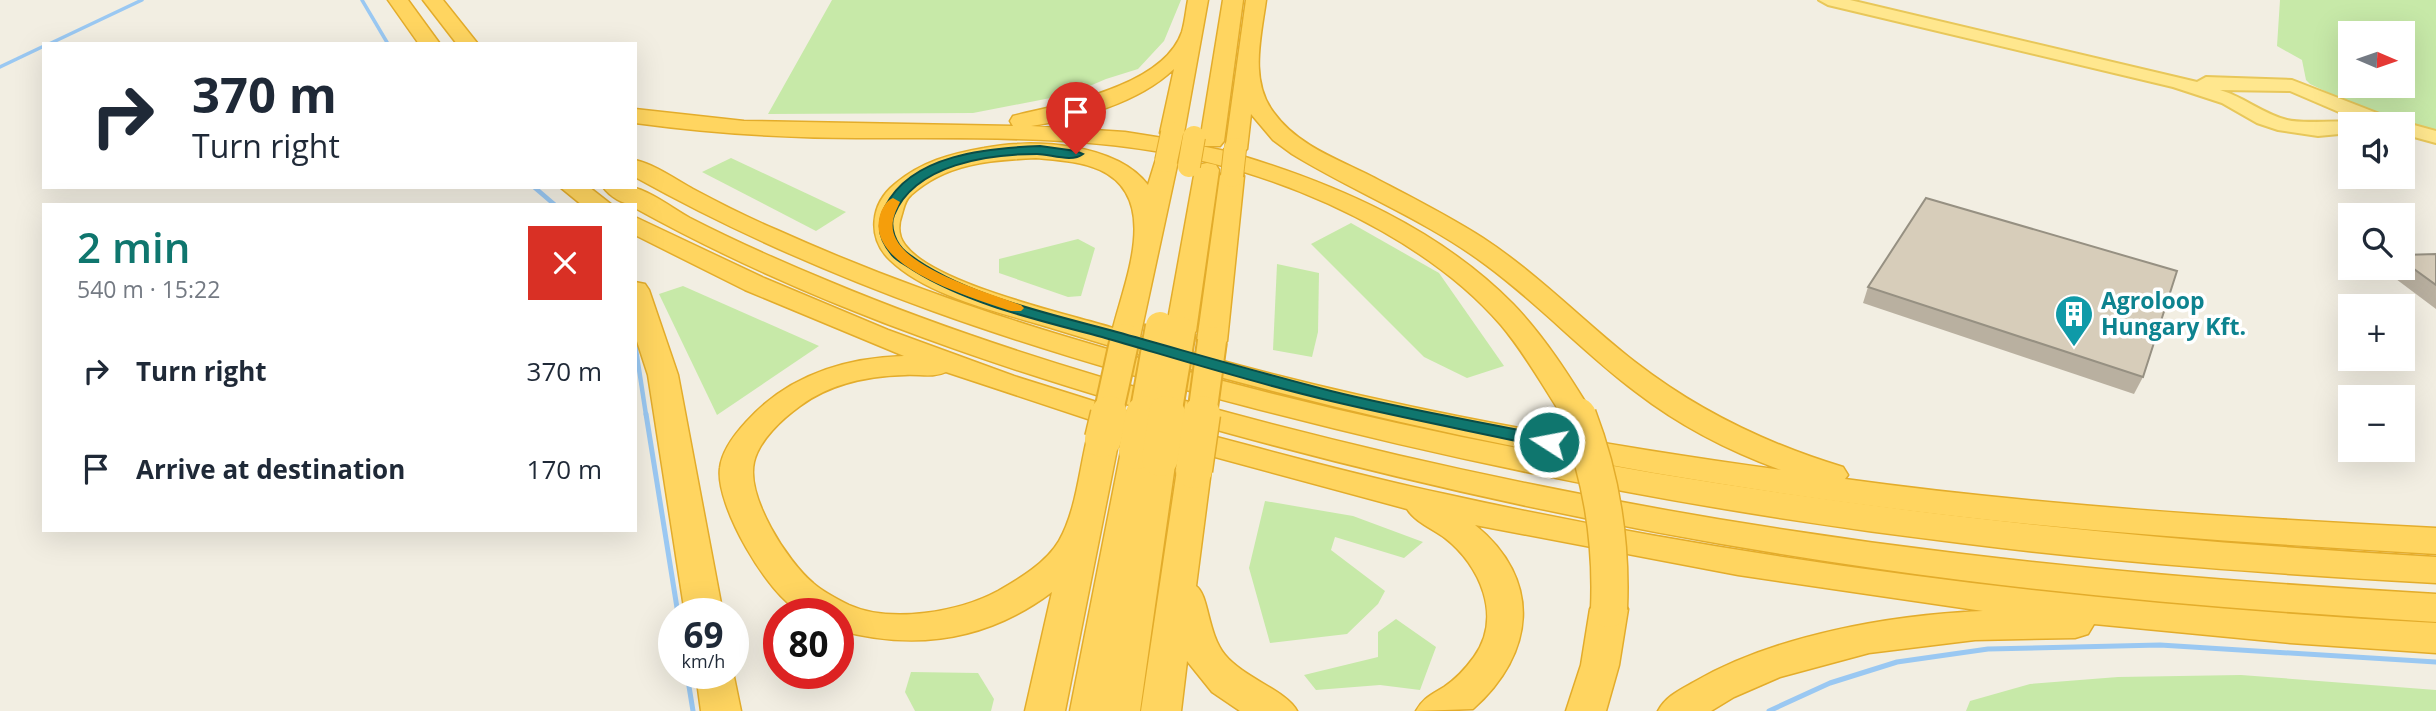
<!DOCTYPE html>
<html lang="en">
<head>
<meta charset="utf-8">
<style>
	body { margin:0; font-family:"Open Sans",sans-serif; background:#f6f6f7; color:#1f2937; height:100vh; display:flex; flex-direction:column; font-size:26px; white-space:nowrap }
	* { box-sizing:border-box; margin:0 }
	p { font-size:23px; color:#747a83 }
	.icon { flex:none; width:38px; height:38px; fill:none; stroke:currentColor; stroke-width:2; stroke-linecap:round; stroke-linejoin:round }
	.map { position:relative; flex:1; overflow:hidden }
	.details { position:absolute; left:42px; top:203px; width:595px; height:329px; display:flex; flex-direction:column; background:#fff; border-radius:0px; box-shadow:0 7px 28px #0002 }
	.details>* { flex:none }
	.guide { position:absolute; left:42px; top:42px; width:595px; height:147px; border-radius:0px; box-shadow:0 7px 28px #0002; background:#fff; color:#1f2937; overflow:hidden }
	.needle { width:46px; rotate:92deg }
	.fabs { position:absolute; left:2338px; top:21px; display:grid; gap:14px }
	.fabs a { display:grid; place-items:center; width:77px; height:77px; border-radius:0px; background:#fff; box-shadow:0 7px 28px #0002; font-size:35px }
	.speed { position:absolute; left:658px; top:598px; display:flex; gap:14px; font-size:35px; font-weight:700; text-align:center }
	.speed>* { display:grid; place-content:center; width:91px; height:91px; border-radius:50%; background:#fff; box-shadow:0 7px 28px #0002; line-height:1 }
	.speed small { font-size:18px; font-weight:400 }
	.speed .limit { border:10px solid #d22; background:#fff; color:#111 }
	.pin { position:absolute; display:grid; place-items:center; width:60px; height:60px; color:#fff; margin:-72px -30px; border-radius:50% 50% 50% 0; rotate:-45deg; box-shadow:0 0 7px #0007 }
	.pin .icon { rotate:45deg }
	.me { position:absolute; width:77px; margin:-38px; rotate:281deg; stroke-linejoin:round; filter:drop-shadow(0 0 5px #0008) }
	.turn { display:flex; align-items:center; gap:24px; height:147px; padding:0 35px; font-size:32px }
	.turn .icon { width:91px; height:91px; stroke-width:2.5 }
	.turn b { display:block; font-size:49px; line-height:60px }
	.round { display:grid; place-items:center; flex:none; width:74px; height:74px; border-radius:0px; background:#f6f6f7 }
	.head { display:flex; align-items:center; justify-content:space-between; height:119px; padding:0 35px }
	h1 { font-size:42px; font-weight:600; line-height:52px; color:#0f766e }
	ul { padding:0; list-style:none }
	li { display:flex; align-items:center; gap:21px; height:98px; padding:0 35px }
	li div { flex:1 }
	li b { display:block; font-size:26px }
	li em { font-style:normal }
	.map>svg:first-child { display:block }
	.green { fill:#c7e9a8; fill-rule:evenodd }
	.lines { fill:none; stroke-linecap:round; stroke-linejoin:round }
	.stream-far2 { stroke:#9ac8f2; stroke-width:3.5 }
	.stream-far1 { stroke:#9ac8f2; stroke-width:4.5 }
	.stream { stroke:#9ac8f2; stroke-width:5 }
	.major-casing { stroke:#e8c75a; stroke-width:4 }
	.highway-casing { stroke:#e3ac2b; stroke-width:3 }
	.major { fill:#ffe78e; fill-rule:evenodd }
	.highway { fill:#ffd560; fill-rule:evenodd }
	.highway-bridge-far2-casing { stroke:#e3ac2b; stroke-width:24; stroke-linecap:butt }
	.highway-bridge-far1-casing { stroke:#e3ac2b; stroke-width:32; stroke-linecap:butt }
	.highway-bridge-casing { stroke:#e3ac2b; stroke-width:39; stroke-linecap:butt }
	.highway-bridge-far2 { stroke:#ffd560; stroke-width:22 }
	.highway-bridge-far1 { stroke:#ffd560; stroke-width:28 }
	.highway-bridge { stroke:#ffd560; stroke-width:36 }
	.wall { fill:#b9b0a0 }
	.building { fill:#d7cdba; stroke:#969082; stroke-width:2 }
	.route { fill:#0f766e; stroke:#0a4d48; stroke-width:2 }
	.slow { fill:#f59e0b }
	.labels { text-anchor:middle; stroke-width:7; stroke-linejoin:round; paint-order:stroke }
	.culture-label { font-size:23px; font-weight:bold; fill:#0d838f; stroke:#fff; text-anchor:start }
</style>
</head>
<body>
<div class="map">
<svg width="2436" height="711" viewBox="0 0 2436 711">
	<rect width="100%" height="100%" fill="#f2eee2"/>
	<g class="green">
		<path d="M832,0H1181L1164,41L1138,69L1106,79L1071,94L973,113L768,114Z"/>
		<path d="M2280,0H2436V134L2395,124L2310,84L2306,80L2302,60L2277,46ZM2350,33H2403V86H2350Z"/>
		<path d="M731,158L846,212L816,231L702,172Z"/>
		<path d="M1351,223L1439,273L1504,366L1467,378L1424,357L1311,244Z"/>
		<path d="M1078,239L1095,248L1081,296L1068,297L999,273V259Z"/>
		<path d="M1277,264L1319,273L1318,332L1312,357L1273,350Z"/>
		<path d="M683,286L819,346L717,415L659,294Z"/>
		<path d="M1265,501L1353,516L1423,542L1404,558L1335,537L1331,550L1385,591L1378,604L1347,634L1270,643L1249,568Z"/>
		<path d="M1396,619L1436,647L1420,690L1380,685L1316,690L1304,675L1378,657V632Z"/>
		<path d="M911,672L978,673L994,699L991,711H915L905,692Z"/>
		<path d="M2241,675L2436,690V711H1966L1970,701L2030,684L2118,677Z"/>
	</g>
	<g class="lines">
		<g class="stream-far2">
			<path d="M362,0L388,44"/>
			<path d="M49,44L142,0"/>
			<path d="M0,67L44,46"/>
		</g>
		<g class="stream-far1">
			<path d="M534,187L555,205"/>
			<path d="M635,343L646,415"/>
		</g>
		<g class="stream">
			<path d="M646,414L678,614"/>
			<path d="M687,674L693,711"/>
			<path d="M1769,711L1830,683L1897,662L1988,649L2160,645L2436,662"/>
		</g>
		<defs>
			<path id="major" d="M1819,0H1850L2197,82L2206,77L2292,80L2395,120L2398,123L2403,122L2436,131V143L2403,134V124H2367L2290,91L2220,90C2244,97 2263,114 2287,120C2306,125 2346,118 2358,124H2350V133L2318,136L2278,130L2257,123L2222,103L2173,87L1828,5Z"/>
			<g id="highway">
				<path d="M388,0H408L440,44H419Z"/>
				<path d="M423,0H443L478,44H457Z"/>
				<path d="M1188,0H1208L1184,133L1180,138L1173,140L1225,151L1246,0H1266C1261,37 1249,81 1274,113C1297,145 1337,159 1371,176C1409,196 1447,215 1483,238C1538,274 1584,322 1635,362C1698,411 1767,444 1843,467L1848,475L1845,479C2041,506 2239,518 2436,528V554C2251,543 2065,531 1881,507C1603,471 1328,414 1061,331C1009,314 930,299 890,260C867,238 870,204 895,184C921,162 950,154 984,148C1032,138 1116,143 1148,185L1157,156L1166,154L1175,156L1178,161L1140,337C1348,401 1566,440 1781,470C1729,451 1680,426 1636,392C1584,353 1539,304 1486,265C1426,220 1356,193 1292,154L1273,140L1251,114L1247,149L1239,155C1338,185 1439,229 1513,304C1545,337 1570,377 1594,416L1589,423L1578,426L1567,423C1545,390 1527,356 1501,325C1437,251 1333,199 1241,171L1244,176L1227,341L1222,347L1212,350L1202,347L1197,341L1220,176L1223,171L1236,170C1114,132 983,139 857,138C783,138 709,133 635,123V109L744,121L1013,126L1010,121L1013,116C1061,104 1163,87 1182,32C1185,22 1186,10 1188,0ZM1174,69L1160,133L1169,139L1125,132L1031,126C1080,118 1137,104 1174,69ZM1036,158C1057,160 1080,161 1100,170C1161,198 1125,280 1113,328C1064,313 934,284 905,245C898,236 898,225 902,214C904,207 905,200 911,195C946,163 991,160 1036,158Z"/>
				<path d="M1223,0H1243L1224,141L1220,146H1204L1200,141Z"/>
				<path d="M635,160C656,165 675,179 693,189C721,204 749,218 777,230C868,271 962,305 1057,334C1505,471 1969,530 2436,557V583C2277,574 2119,563 1961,543C1720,514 1481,468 1246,406C1034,351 827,284 635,177Z"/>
				<path d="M1207,163L1216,165L1219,170L1196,331L1191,337L1181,340L1171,337L1166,331L1195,170L1198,165Z"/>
				<path d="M560,187H589L612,205H582Z"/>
				<path d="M603,187C612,187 623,186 631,187C651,191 672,208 690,218C735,241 782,262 828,281C945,330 1067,369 1189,402C1442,472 1701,523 1962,554C2120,573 2278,585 2436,594V622C2277,612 2119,600 1961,580C1714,549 1469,499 1228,433C1024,377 821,311 635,208V205C624,205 609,196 603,187Z"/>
				<path d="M635,217L764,278L888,330L1014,376L1141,416L1146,423L1141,430L1130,433L946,372C933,378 919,374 905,375C868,376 831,383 800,406C782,419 759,440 754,462C746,497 787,561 813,583C822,591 837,599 849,605C891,624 959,612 998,591C1019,579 1046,563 1059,541C1076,511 1079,472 1087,439L1092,432L1103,429L1114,432L1119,439L1065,711H1025L1052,592C987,641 915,651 838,630V614C827,614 811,617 801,612C768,596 715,505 720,468C722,450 735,434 746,422C787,376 844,358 904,356L745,290L635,235Z"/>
				<path d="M635,282L645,284L649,290L678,375L723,614H685L648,375L635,335Z"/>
				<path d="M1178,427C1267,450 1355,475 1445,494C1770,566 2104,605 2436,623V653L2290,643L2094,624L2088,634L2075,638L1975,640L1869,653L1780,677L1734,697L1711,711H1658C1666,696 1680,690 1694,682C1775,635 1890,615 1983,611L1738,575L1475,525C1543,580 1535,654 1473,709L1416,711C1423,698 1431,695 1444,687C1456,679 1466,668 1474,657C1503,617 1480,565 1445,538C1433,529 1415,522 1407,509L1167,444L1162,437L1167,430Z"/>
				<path d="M1137,440L1149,443L1152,449L1160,447L1172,450L1176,458L1140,711H1070L1121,451L1125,443Z"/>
				<path d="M1194,459L1206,462L1211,470L1196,586C1209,595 1207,633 1225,655C1244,678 1287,691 1297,711H1240L1212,692L1187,661L1181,711H1141L1177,470L1182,462Z"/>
				<path d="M1609,595L1622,599L1628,609L1619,665L1606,711H1566L1581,665L1590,609L1596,599Z"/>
				<path d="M733,672L741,711H701L696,674H733Z"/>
			</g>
		</defs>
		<use href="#major" class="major-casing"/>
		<use href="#highway" class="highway-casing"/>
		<use href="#major" class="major"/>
		<use href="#highway" class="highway"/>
		<defs>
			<g id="highway-bridge-far2">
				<path d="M1166,161L1172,133"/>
				<path d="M1189,166L1194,137"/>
				<path d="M1232,176L1235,149"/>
			</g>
			<g id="highway-bridge-far1">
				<path d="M1108,415L1125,338"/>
				<path d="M1144,415L1160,326"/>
				<path d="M1167,415L1181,331"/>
				<path d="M1202,415L1212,341"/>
			</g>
			<g id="highway-bridge">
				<path d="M1578,416C1602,479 1612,541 1609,609"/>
				<path d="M1103,439L1109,414"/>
				<path d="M1137,451L1144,414"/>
				<path d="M1160,458L1167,414"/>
				<path d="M1194,470L1202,414"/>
			</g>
		</defs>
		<use href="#highway-bridge-far2" class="highway-bridge-far2-casing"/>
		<use href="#highway-bridge-far1" class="highway-bridge-far1-casing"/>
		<use href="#highway-bridge" class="highway-bridge-casing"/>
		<use href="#highway-bridge-far2" class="highway-bridge-far2"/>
		<use href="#highway-bridge-far1" class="highway-bridge-far1"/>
		<use href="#highway-bridge" class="highway-bridge"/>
	</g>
	<g class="wall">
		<path d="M2436,254V309L2384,270L2385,268H2403V255Z"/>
		<path d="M1868,287L2143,377L2134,394L1863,303Z"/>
	</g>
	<g class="building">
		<path d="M1926,198L2177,271L2143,377L1868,287Z"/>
		<path d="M2436,254V285L2403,261V255Z"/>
	</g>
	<path class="route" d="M1040,146L1076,151L1083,154C1072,163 1050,154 1037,154C989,154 915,164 894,215C889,227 896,244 906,252C960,295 1051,314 1117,332C1189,352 1260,373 1331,391C1403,409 1476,421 1549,436L1557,442L1549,448C1476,432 1403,418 1331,401C1254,383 1178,359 1102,337C1039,320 969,305 913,270C906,265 897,261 892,255C879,240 876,224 885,207C911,154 989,148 1040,146Z"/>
	<path class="slow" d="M893,198L900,202C894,214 889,226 896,239C912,271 989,293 1021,305L1024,308L1021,311H1011C976,299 870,269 879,220C880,212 885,201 893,198Z"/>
	<defs>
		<symbol id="building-pin" viewBox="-11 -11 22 30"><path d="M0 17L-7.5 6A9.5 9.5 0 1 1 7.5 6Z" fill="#0f9aa8" stroke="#fff"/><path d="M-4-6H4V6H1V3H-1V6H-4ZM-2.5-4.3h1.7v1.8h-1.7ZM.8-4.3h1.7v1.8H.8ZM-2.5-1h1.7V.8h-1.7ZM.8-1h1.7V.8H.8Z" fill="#fff"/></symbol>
	</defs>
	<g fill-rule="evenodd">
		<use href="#building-pin" x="2052" y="292" width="44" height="60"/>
	</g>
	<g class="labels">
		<g class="culture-label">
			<text x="2101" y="309">Agroloop<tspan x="2101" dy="26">Hungary Kft.</tspan></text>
		</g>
	</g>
</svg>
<div class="fabs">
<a><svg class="needle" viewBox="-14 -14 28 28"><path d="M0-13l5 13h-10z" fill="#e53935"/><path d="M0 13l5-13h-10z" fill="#747a83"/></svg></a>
<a><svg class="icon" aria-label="sound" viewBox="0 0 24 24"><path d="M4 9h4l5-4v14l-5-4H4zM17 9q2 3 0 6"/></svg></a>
<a><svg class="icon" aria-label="search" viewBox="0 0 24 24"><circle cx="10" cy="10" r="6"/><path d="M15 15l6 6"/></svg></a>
<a>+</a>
<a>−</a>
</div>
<div class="speed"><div>69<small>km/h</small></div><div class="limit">80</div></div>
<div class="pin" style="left:1076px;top:154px;background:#d93025"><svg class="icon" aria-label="arrive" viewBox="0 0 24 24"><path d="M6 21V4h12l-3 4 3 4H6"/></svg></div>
<svg class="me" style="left:1549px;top:442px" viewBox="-20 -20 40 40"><circle r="17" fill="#0f766e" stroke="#fff" stroke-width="3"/><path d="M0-11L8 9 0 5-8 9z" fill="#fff"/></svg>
<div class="guide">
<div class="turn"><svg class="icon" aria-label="right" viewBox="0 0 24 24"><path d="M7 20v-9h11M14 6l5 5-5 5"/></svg><div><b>370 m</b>Turn right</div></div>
</div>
<section class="details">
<div class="head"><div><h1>2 min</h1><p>540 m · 15:22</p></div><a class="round" style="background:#d93025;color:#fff"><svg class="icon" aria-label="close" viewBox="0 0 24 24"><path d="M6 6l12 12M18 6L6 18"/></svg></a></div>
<ul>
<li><svg class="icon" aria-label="right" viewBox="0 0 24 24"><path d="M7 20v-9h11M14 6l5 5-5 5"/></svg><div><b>Turn right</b></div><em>370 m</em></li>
<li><svg class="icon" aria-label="arrive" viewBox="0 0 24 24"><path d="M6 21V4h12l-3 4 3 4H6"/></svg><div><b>Arrive at destination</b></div><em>170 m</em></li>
</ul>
</section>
</div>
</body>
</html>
